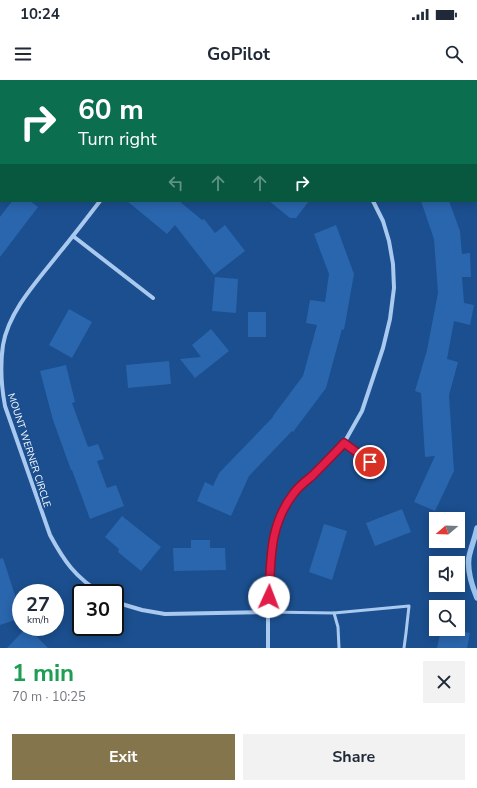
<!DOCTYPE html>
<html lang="en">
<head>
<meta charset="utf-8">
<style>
	body { margin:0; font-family:"Nunito Sans",sans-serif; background:#f2f2f3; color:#1f2937; height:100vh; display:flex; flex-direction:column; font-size:15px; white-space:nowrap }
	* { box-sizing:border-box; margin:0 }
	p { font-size:13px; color:#747a83 }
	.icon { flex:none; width:22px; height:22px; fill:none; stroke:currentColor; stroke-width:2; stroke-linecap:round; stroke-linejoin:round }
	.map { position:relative; height:568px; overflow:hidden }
	.side { display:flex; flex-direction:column; background:#fff; flex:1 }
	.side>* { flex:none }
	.top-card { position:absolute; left:0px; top:0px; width:477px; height:122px; box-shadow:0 2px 10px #0003; background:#0b6e4f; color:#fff; overflow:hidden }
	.needle { width:26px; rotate:251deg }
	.buttons { position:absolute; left:429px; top:432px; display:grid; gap:8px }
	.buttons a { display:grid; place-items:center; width:36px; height:36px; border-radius:0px; background:#fff; box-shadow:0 2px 10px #0003; font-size:20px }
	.speed { position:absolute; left:12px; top:504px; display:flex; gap:8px; font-size:20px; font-weight:700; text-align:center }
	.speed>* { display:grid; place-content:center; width:52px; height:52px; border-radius:50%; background:#fff; box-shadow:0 2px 10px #0003; line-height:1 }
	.speed small { font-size:10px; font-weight:400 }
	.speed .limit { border:2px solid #111; border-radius:6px; background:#fff; color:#111 }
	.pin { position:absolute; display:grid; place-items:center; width:34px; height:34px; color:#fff; margin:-17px; border:2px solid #fff; border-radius:50%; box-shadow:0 1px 4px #0007 }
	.me { position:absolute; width:44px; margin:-22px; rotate:2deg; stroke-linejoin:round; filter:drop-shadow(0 0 3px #0008) }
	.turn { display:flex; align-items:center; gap:14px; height:84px; padding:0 12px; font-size:18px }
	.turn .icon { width:52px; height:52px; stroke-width:2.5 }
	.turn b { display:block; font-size:28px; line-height:34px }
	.lanes { display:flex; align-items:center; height:38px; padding:0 12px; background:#0003; justify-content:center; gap:20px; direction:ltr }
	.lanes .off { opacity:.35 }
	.round { display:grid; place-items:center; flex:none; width:42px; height:42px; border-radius:0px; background:#f2f2f3 }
	.summary { display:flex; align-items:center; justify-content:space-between; height:68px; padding:0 12px }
	h1 { font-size:24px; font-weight:700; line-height:30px; color:#1e9e55 }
	.button { display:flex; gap:8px; margin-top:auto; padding:8px 12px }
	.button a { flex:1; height:46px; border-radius:0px; background:#84754c; color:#fff; font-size:16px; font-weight:700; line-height:46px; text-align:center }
	.button a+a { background:#f2f2f3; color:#1f2937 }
	.status { display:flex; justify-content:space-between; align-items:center; height:28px; padding:0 20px; background:#fff; direction:ltr }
	.status svg { height:11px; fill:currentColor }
	header { display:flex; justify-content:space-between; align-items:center; height:52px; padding:0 12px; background:#fff; font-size:18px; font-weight:700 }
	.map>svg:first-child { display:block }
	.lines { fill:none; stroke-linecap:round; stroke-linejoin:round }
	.stream { stroke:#9cc4f0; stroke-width:5.5 }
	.building { fill:#2a66ad }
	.service { stroke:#a9c9ee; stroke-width:3 }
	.minor { stroke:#a9c9ee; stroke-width:4 }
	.route-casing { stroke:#92132f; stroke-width:10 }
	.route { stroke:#e11d48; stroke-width:7 }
	.labels { text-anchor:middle; stroke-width:4; stroke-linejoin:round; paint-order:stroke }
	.street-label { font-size:10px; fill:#fff; stroke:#1b4f8f }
</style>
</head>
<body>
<div class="status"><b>10:24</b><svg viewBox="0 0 49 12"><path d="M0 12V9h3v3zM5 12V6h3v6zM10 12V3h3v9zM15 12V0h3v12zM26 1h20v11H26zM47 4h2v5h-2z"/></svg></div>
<header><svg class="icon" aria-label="menu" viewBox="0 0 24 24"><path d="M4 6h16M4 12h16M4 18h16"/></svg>GoPilot<svg class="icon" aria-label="search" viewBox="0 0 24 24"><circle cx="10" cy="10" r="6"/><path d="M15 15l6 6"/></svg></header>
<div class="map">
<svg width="477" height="568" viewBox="0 0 477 568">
	<rect width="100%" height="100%" fill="#1b4f8f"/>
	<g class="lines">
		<g class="stream">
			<path d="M393,0L395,1"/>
			<path d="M476,90L477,92"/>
			<path d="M477,448C475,458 471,467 469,477C467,490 472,506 477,518"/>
		</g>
	</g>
	<g class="building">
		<path d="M12,121H30L38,127L0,177V137Z"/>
		<path d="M127,121H179L202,140L204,139L215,153L225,145L245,171L214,195L175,145L167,154Z"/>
		<path d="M269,121H309L296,138H290Z"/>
		<path d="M421,121H449L460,151L462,174L470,173L471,197H462L464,223L474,225L470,245L454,241L447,279L458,282L449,315L454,391L435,431L414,422L435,376L425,377L421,313L415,311L427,270L438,213L434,159Z"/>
		<path d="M336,145L354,194L344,250L342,249L326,308L293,352L292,351L249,396L231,436L197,421L205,402L213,406L219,393L273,337V336L303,296L317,245L306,243L310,220L325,222L329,194L314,154Z"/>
		<path d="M215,197L238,199L236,233L212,231Z"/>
		<path d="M69,229L92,242L72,278L49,265Z"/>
		<rect x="248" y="232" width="18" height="25"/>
		<path d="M211,249L229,271L195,298L180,279L201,277L192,265Z"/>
		<path d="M169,281L171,304L128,308L126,285Z"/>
		<path d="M66,285L75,322L72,323L88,367L98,364L104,379L97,381L107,408L116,405L124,426L90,439L72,390H71L53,340L40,291Z"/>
		<path d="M402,429L411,452L375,466L366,443Z"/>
		<path d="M122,436L161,467L141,491L118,472L119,469L105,457Z"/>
		<path d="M324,444L347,451L332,500L309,492Z"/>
		<path d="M191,460H210V468H225L226,490L174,491L173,468H191Z"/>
		<path d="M3,478L21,534V538L0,545V479Z"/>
		<path d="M27,547L48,568H7Z"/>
		<path d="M441,549H450L470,553L467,568H437Z"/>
	</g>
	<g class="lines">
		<g class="service">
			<path d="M57,1V0"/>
			<path d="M0,74L1,73"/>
			<path d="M268,532L334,533L338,547L339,568"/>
			<path d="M334,533L409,526L406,553L404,568"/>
		</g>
		<g class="minor">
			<path d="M230,0L231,1"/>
			<path d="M191,1L192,0"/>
			<path d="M100,121C87,138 74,155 60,172C39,199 9,230 3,265C0,286 1,305 5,326L50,455C64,481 75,497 101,513"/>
			<path d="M73,156L153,218"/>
			<path d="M344,363L370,382"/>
			<path d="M115,520L125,525L142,530L165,534L268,532"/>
			<path d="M268,568V532L271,472L275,450L282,431L295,412L329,379L344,363L362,331L383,268L390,239L394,208L393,184L389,161L383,141L373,121"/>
		</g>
	</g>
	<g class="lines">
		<defs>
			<path id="route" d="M269,517C271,479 269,445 294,413C299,406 306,401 312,396C323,385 334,374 344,363L370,382"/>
		</defs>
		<use href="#route" class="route-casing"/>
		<use href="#route" class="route"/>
	</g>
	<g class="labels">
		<g class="street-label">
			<text transform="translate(30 370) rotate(72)" y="4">MOUNT WERNER CIRCLE</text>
		</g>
	</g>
</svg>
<div class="buttons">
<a><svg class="needle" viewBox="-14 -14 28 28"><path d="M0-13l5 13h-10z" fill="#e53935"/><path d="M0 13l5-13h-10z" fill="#747a83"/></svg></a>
<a><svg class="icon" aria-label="sound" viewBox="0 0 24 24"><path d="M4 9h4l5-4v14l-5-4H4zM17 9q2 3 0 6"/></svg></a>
<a><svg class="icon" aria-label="search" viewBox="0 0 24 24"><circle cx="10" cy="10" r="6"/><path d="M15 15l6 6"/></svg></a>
</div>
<div class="speed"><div>27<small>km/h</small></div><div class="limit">30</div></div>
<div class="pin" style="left:370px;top:382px;background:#d93025"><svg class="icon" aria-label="arrive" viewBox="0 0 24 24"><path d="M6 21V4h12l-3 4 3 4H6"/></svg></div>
<svg class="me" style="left:269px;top:517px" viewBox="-20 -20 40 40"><circle r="19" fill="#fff"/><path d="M0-13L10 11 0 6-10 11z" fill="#e11d48"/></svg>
<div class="top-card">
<div class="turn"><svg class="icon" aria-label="right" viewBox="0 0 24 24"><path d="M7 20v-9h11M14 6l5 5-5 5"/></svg><div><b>60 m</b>Turn right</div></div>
<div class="lanes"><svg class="icon off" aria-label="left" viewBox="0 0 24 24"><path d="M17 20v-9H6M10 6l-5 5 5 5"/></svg><svg class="icon off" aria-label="ahead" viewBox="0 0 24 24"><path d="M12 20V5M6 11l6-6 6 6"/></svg><svg class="icon off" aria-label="ahead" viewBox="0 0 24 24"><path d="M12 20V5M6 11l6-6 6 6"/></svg><svg class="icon" aria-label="right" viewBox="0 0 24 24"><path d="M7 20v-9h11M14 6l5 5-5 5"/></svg></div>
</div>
</div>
<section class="side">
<div class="summary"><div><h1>1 min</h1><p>70 m · 10:25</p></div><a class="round"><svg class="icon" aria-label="close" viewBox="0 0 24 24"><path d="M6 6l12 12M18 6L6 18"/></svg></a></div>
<div class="button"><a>Exit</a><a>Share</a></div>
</section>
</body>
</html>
